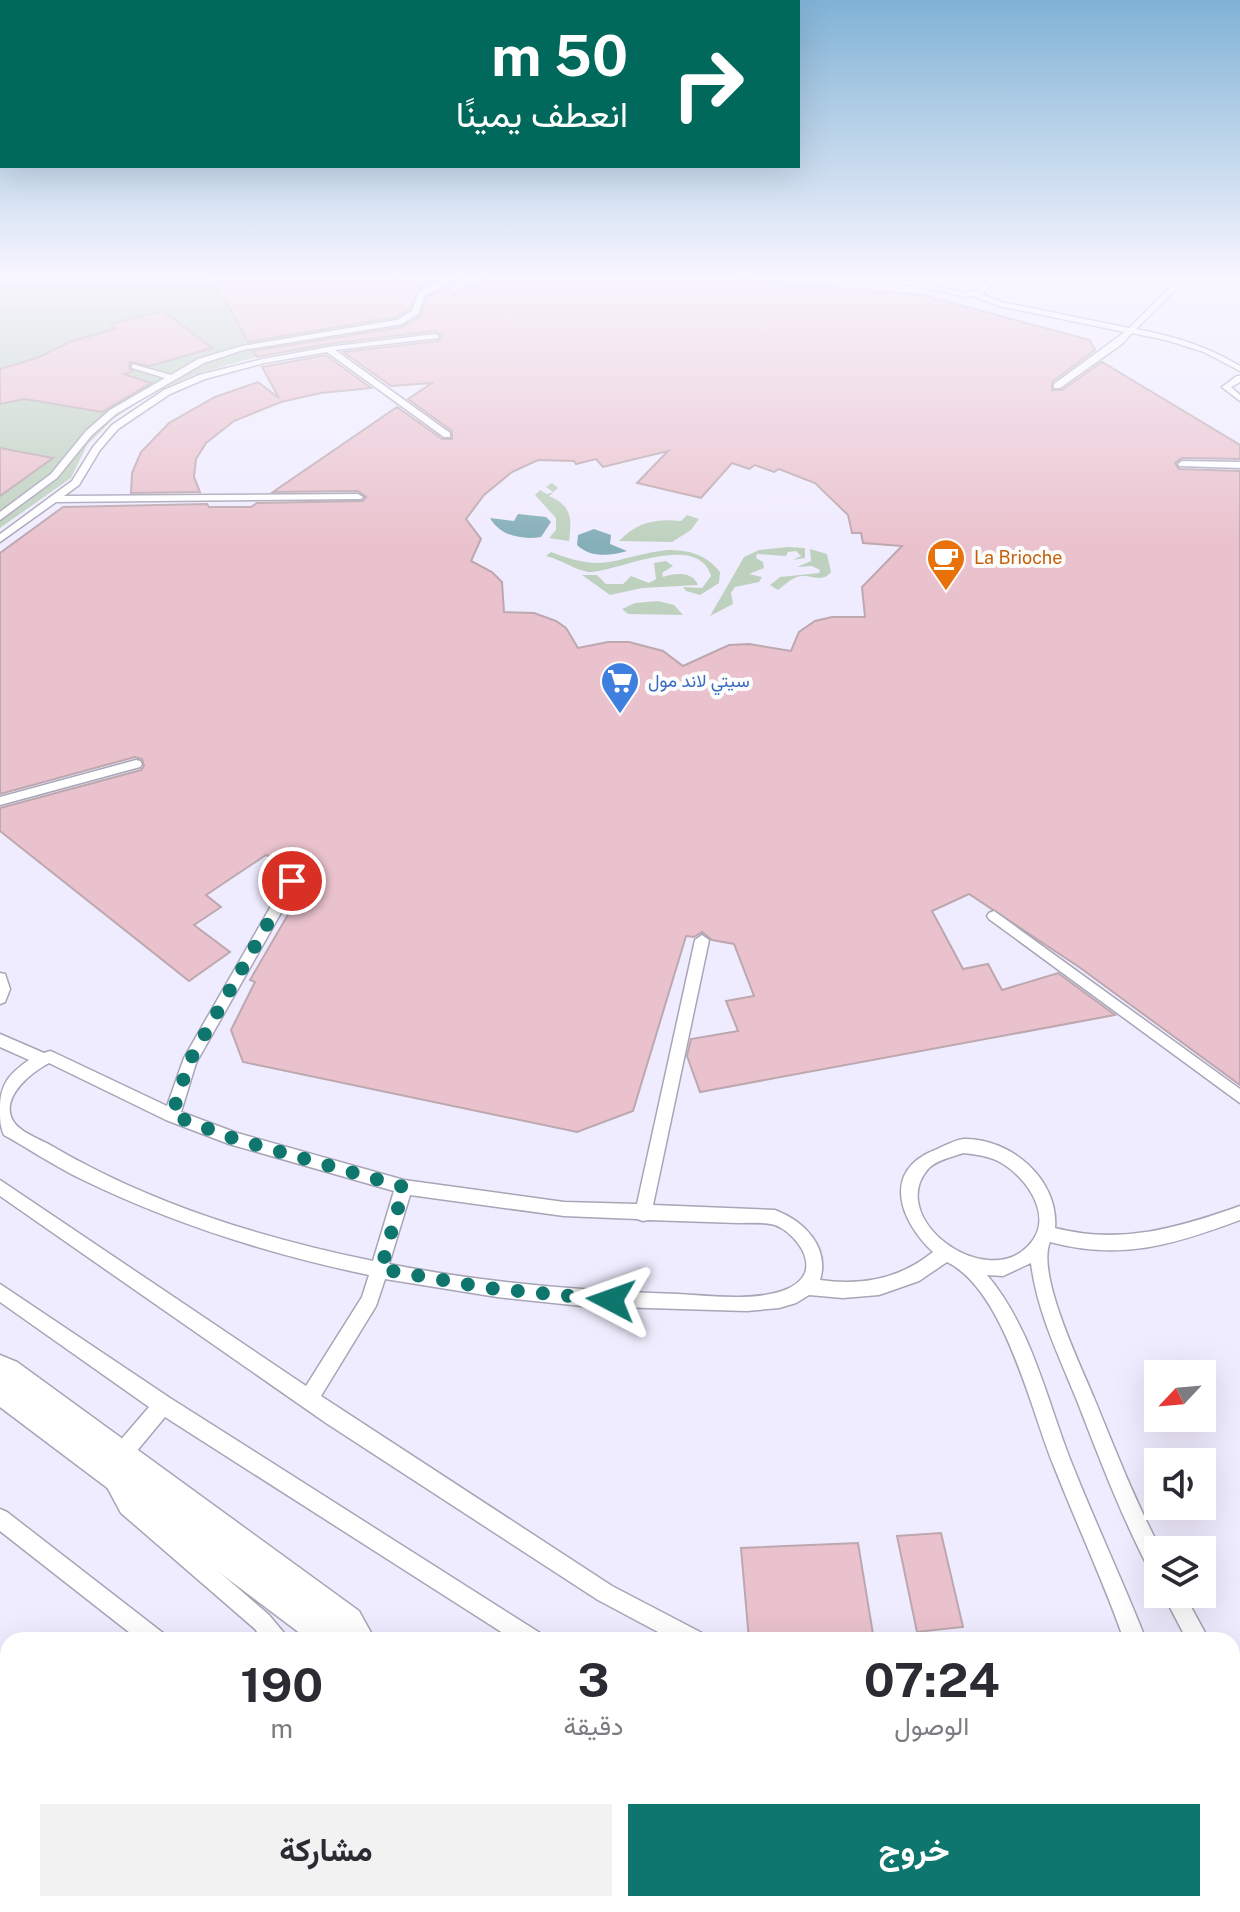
<!DOCTYPE html>
<html lang="ar">
<head>
<meta charset="utf-8">
<style>
	body { margin:0; font-family:"Public Sans",Vazirmatn,sans-serif; background:#f2f2f3; color:#2b2b33; direction:rtl; height:100vh; display:flex; flex-direction:column; font-size:30px; white-space:nowrap }
	* { box-sizing:border-box; margin:0 }
	p { font-size:26px; color:#7c7c81 }
	.icon { flex:none; width:44px; height:44px; fill:none; stroke:currentColor; stroke-width:2; stroke-linecap:round; stroke-linejoin:round }
	.map { position:relative; flex:1; overflow:hidden; direction:ltr }
	.sheet { position:absolute; left:0px; top:1632px; width:1240px; height:280px; display:flex; flex-direction:column; background:#fff; border-radius:24px 24px 0 0; box-shadow:0 8px 32px #0002; direction:rtl }
	.sheet>* { flex:none }
	.hud { position:absolute; left:0px; top:0px; width:800px; height:168px; box-shadow:0 8px 32px #0002; direction:rtl; background:#00695c; color:#fff; overflow:hidden }
	.needle { width:52px; rotate:244deg }
	.controls { position:absolute; left:1144px; top:1360px; display:grid; gap:16px }
	.controls a { display:grid; place-items:center; width:72px; height:72px; border-radius:0px; background:#fff; box-shadow:0 8px 32px #0002; font-size:40px }
	.pin { position:absolute; display:grid; place-items:center; width:68px; height:68px; color:#fff; margin:-34px; border:4px solid #fff; border-radius:50%; box-shadow:0 2px 8px #0007 }
	.me { position:absolute; width:88px; margin:-44px; rotate:274deg; stroke-linejoin:round; filter:drop-shadow(0 0 6px #0008) }
	.turn { display:flex; align-items:center; gap:28px; height:168px; padding:0 40px; font-size:36px }
	.turn .icon { width:104px; height:104px; stroke-width:2.5 }
	.turn b { display:block; font-size:56px; line-height:68px }
	.eta { display:flex; justify-content:space-evenly; align-items:center; height:136px; text-align:center }
	.eta b { font-size:48px; font-weight:700; line-height:56px }
	.action { display:flex; gap:16px; margin-top:auto; padding:16px 40px }
	.action a { flex:1; height:92px; border-radius:0px; background:#0f766e; color:#fff; font-size:32px; font-weight:700; line-height:92px; text-align:center }
	.action a+a { background:#f2f2f3; color:#2b2b33 }
	.map>svg:first-child { display:block }
	.green { fill:#bed1be }
	.water { fill:#85afb9 }
	.building { fill:#eac2cd; stroke:#bca8ae; stroke-width:2; fill-rule:evenodd }
	.lines { fill:none; stroke-linecap:round; stroke-linejoin:round }
	.service-casing { stroke:#a8a5b6; stroke-width:3 }
	.tertiary-casing { stroke:#a8a5b6; stroke-width:3 }
	.service { fill:#fff; fill-rule:evenodd }
	.tertiary { fill:#fff; fill-rule:evenodd }
	.route { stroke:#0f766e; stroke-width:14; stroke-dasharray:0 25.2 }
	.labels { text-anchor:middle; stroke-width:8; stroke-linejoin:round; paint-order:stroke }
	.far-food-label { font-size:18px; fill:#c56008; stroke:#fcfcfc; text-anchor:start }
	.far-shop-label { font-size:18px; fill:#366cbe; stroke:#fcfcfc; text-anchor:start }
</style>
</head>
<body>
<div class="map">
<svg width="1240" height="1912" viewBox="0 0 1240 1912">
	<rect width="100%" height="100%" fill="#f0ecff"/>
	<g class="green">
		<path d="M0,275H474L428,297L440,328L256,357L193,375L149,395L113,419L87,445L71,478L0,528Z"/>
		<path d="M552,483L558,488L549,496C572,506 572,518 569,541L549,538L556,530V518L535,495L540,490L547,494L553,492L546,487Z"/>
		<path d="M687,515L699,519L691,530L672,542L619,541C636,523 654,518 681,521Z"/>
		<path d="M788,547L805,548V558L793,560L801,556L796,551L788,552L786,556L757,554L756,558L763,562L764,568L749,574L762,577L759,582L735,587L731,593L733,604L710,616L744,557L759,550Z"/>
		<path d="M810,549L827,554L831,572C822,583 813,575 801,576C792,577 785,585 778,590L770,585L780,577L819,573L820,570L812,566L797,567L811,561Z"/>
		<path d="M667,550C689,550 706,554 720,572L719,583L700,595L686,591L683,587L702,588L711,576C698,532 621,570 592,572C580,573 560,559 546,556L551,552C607,574 613,557 667,550Z"/>
		<path d="M666,561L673,566L662,573L663,577C676,573 692,571 698,585L642,588L610,595L582,575H597L606,584H623L631,576L649,583L656,579L654,563Z"/>
		<path d="M658,601L674,605L683,615L628,614L622,609L635,603Z"/>
	</g>
	<g class="water">
		<path d="M518,514L546,517L551,522L541,537C522,540 500,536 490,518L514,521Z"/>
		<path d="M594,529L611,535L610,544L627,551C611,556 590,558 577,545L578,535Z"/>
	</g>
	<g class="building">
		<path d="M207,275H386L390,279L436,275L440,279L418,289L410,309L396,317L248,342L225,300H221Z"/>
		<path d="M518,275H697L922,295L1090,340L1095,350L1052,382V390H1062L1102,362L1240,445V459L1182,458L1175,463L1179,469L1240,471V1085L1079,967L969,894L932,911L963,969L988,964L1002,990L1058,973L1115,1015L700,1092L687,1056L691,1039L738,1031L726,1001L754,996L734,944L712,940L702,932L694,937L686,936L633,1111L577,1132L243,1062L231,1030L255,982L250,980L293,906L284,913L305,872L266,855L206,895L221,907L194,925L230,952L189,981L0,831V808L141,770L144,766L142,759L135,757L0,794V553L63,507L207,504L209,507H251L257,503L363,501L366,497L358,491L273,492L397,407L442,439H452V431L408,399L432,383L391,386L343,352L438,341L442,335L435,331L327,344L257,357L253,351L402,327L420,317L427,297L448,287L454,293L485,278ZM668,451L637,483L701,498L732,463L749,469L755,465L774,472L779,469L815,483L848,515L852,533H861L863,543L902,546L862,587L865,617H832L815,621L799,632L791,651L749,644L729,645L683,666L663,651L629,642H608L578,648L566,628L556,621L534,613L504,612L502,582L492,572L471,561L481,539L466,519L484,495L512,472L538,460L574,461L576,464L596,459L603,467Z"/>
		<path d="M163,311L212,348L150,366L130,362L129,368L133,371L124,374L151,383L102,412L25,399L0,404V369L37,358L72,341L116,329L111,324Z"/>
		<path d="M326,355L371,388L321,393L281,402L234,421L206,443L196,459L194,477L200,492L131,493L132,473L141,452L169,423L215,397L258,382L279,398L262,367Z"/>
		<path d="M0,448L53,458L0,496Z"/>
		<path d="M941,1533L963,1627L917,1632L897,1536Z"/>
		<path d="M858,1543L874,1640H749L741,1548Z"/>
	</g>
	<g class="lines">
		<defs>
			<g id="service">
				<path d="M455,275H464L425,295L418,314L402,324L243,350L204,363L116,414L92,435L57,478L0,520V512L51,474L86,431L110,410L165,378L132,368V364L171,375L198,359L242,346L397,320L412,311L419,292Z"/>
				<path d="M864,275H879L967,293L978,290L995,275H1002L982,294L1001,302L1129,328L1183,275H1190L1136,329C1176,337 1204,345 1240,366V371L1204,352L1166,340L1132,333L1122,344L1060,388H1054V384L1125,332L999,306L974,296L967,297Z"/>
				<path d="M435,334L439,336L438,338L335,350L450,433V437H444L327,352L264,363L205,379L170,394L118,429L100,450L79,485L64,496L358,494L363,497L361,499L56,502L0,542V534L72,481L93,447L112,425L164,390L199,375L263,359L328,347Z"/>
				<path d="M1237,376H1240V382L1231,387L1240,395V401L1222,387Z"/>
				<path d="M1182,461L1240,462V468L1179,466L1178,464Z"/>
				<path d="M136,760L140,761L142,764L140,767L0,805V797Z"/>
				<path d="M292,876L299,881L196,1063L181,1112L237,1133L404,1180L564,1202L637,1204L695,940L702,935L709,940L653,1205L775,1210C804,1221 830,1247 820,1280C861,1286 900,1279 933,1252C900,1221 881,1171 935,1150C944,1146 955,1140 964,1139C1011,1138 1059,1180 1055,1228C1120,1245 1178,1228 1240,1206V1220C1173,1245 1121,1261 1050,1242C1036,1274 1081,1366 1094,1398C1115,1449 1135,1501 1161,1550H1158V1576L1151,1573C1121,1516 1099,1457 1076,1398C1058,1354 1037,1311 1031,1263L1003,1276L987,1275C1031,1327 1046,1397 1070,1459C1094,1520 1122,1579 1146,1640H1124C1103,1580 1076,1523 1053,1464C1030,1407 1004,1290 947,1262L919,1281L879,1295L843,1298L809,1295L796,1303L779,1308L747,1311L582,1306L497,1297L385,1279L376,1306L321,1396L612,1586L702,1633L706,1640H673L598,1600L326,1423L0,1196V1180L306,1386L362,1297L369,1275C268,1254 171,1223 79,1178C53,1165 29,1149 4,1135C0,1126 0,1119 0,1109C0,1084 9,1074 29,1060L0,1047V1034L44,1053L50,1051L55,1053L167,1106L184,1058L287,878ZM49,1063L166,1120L229,1144L394,1191L373,1261C261,1238 151,1204 52,1146C40,1139 18,1132 12,1119C1,1096 32,1072 49,1063ZM963,1153C975,1154 987,1156 998,1161C1027,1176 1056,1218 1028,1246C984,1292 884,1217 929,1168C937,1160 952,1157 963,1153ZM410,1195L564,1216L637,1219L643,1221L648,1220C678,1221 709,1222 739,1223C750,1223 765,1222 775,1225C791,1231 812,1254 805,1273C801,1282 791,1288 782,1291C751,1301 712,1296 679,1294C582,1291 485,1283 389,1264Z"/>
				<path d="M994,911L1240,1089V1103L989,919L987,916L989,913Z"/>
				<path d="M0,973L5,974L10,989L5,1002L0,1004Z"/>
				<path d="M0,1284L170,1398L540,1633L544,1640H514L165,1417L126,1464L119,1467L112,1464L109,1457L112,1450L149,1407L0,1302Z"/>
				<path d="M117,1477L124,1480L135,1499L269,1615L284,1633L288,1640H263L255,1629L121,1513L107,1487L110,1480Z"/>
				<path d="M0,1509L7,1512L163,1633L167,1640H139L0,1531Z"/>
				<path d="M1163,1594H1184L1209,1640H1187Z"/>
				<path d="M1232,1691L1240,1695V1726L1232,1722Z"/>
				<path d="M1232,1869L1240,1870V1894L1232,1893Z"/>
				<path d="M209,1904H236L233,1912H206Z"/>
			</g>
			<g id="tertiary">
				<path d="M0,1355L17,1362L359,1611L375,1640H309L0,1407Z"/>
				<path d="M364,1904H426L424,1912H362Z"/>
			</g>
		</defs>
		<use href="#service" class="service-casing"/>
		<use href="#tertiary" class="tertiary-casing"/>
		<use href="#service" class="service"/>
		<use href="#tertiary" class="tertiary"/>
	</g>
	<linearGradient id="sky" x2="0" y2="1"><stop stop-color="#80b2d5"/><stop offset="0.51" stop-color="#f8f6ff"/><stop offset="1" stop-color="#f8f6ff" stop-opacity="0"/></linearGradient>
	<rect width="1240" height="543" fill="url(#sky)"/>
	<g class="lines">
		<path class="route" d="M292,881L189,1062L172,1115L235,1139L404,1187L381,1269L488,1288L611,1300"/>
	</g>
	<defs>
		<symbol id="cafe-pin" viewBox="-11 -11 22 30"><path d="M0 17L-7.5 6A9.5 9.5 0 1 1 7.5 6Z" fill="#e8710a" stroke="#fcfcfc"/><path d="M-5.5-4.5H6V0H3Q3 3.5 0 3.5H-2.5Q-5.5 3.5-5.5 0ZM3-3.2v2h1.7v-2ZM-6 4.5H4V6H-6Z" fill="#fff"/></symbol>
		<symbol id="supermarket-pin" viewBox="-11 -11 22 30"><path d="M0 17L-7.5 6A9.5 9.5 0 1 1 7.5 6Z" fill="#3f7fe0" stroke="#fcfcfc"/><path d="M-6-5.5h2.5l.6 2H6L4.5 2H-2.5L-4.4-4H-6ZM-1.5 3.2a1.3 1.3 0 1 0 .1 0ZM3 3.2a1.3 1.3 0 1 0 .1 0Z" fill="#fff"/></symbol>
	</defs>
	<g fill-rule="evenodd">
		<use href="#cafe-pin" x="924" y="536" width="44" height="60"/>
		<use href="#supermarket-pin" x="598" y="659" width="44" height="60"/>
	</g>
	<g class="labels">
		<g class="far-food-label">
			<text x="974" y="564">La Brioche</text>
		</g>
		<g class="far-shop-label">
			<text x="648" y="687">سيتي لاند مول</text>
		</g>
	</g>
</svg>
<div class="controls">
<a><svg class="needle" viewBox="-14 -14 28 28"><path d="M0-13l5 13h-10z" fill="#e53935"/><path d="M0 13l5-13h-10z" fill="#7c7c81"/></svg></a>
<a><svg class="icon" aria-label="sound" viewBox="0 0 24 24"><path d="M4 9h4l5-4v14l-5-4H4zM17 9q2 3 0 6"/></svg></a>
<a><svg class="icon" aria-label="layers" viewBox="0 0 24 24"><path d="M12 4l9 5-9 5-9-5zM3 14l9 5 9-5"/></svg></a>
</div>
<div class="pin" style="left:292px;top:881px;background:#d93025"><svg class="icon" aria-label="arrive" viewBox="0 0 24 24"><path d="M6 21V4h12l-3 4 3 4H6"/></svg></div>
<svg class="me" style="left:611px;top:1300px" viewBox="-20 -20 40 40"><path d="M0-17L14 15 0 8-14 15z" fill="#0f766e" stroke="#fff" stroke-width="4"/></svg>
<div class="hud">
<div class="turn"><svg class="icon" aria-label="right" viewBox="0 0 24 24"><path d="M7 20v-9h11M14 6l5 5-5 5"/></svg><div><b>50 m</b>انعطف يمينًا</div></div>
</div>
<section class="sheet">
<div class="eta">
<div><b>07:24</b><p>الوصول</p></div>
<div><b>3</b><p>دقيقة</p></div>
<div><b>190</b><p>m</p></div>
</div>
<div class="action"><a>خروج</a><a>مشاركة</a></div>
</section>
</div>
</body>
</html>
